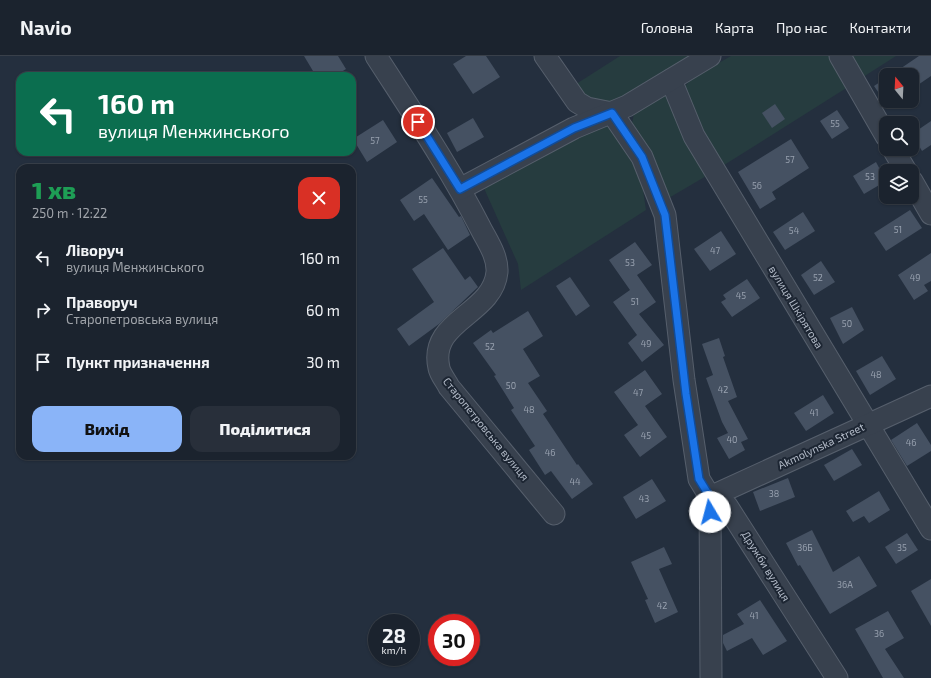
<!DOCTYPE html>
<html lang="uk">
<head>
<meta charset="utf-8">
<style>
	body { margin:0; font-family:"Exo 2",sans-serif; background:#282f3a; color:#f1f3f6; height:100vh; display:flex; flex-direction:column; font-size:15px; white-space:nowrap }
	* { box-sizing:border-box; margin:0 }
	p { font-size:13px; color:#a0a4aa }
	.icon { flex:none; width:22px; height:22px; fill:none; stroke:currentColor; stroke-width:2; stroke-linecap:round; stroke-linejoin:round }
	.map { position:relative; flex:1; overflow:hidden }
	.sheet { position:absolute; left:16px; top:108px; width:340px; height:296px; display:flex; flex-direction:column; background:#1b232e; border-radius:12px; box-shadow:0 1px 3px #0004,0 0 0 1px #39404a }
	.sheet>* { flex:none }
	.top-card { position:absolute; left:16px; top:16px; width:340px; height:84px; border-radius:12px; box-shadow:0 1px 3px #0004,0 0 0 1px #39404a; background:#0b6e4f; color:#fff; overflow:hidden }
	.needle { width:26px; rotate:342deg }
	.buttons { position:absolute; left:879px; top:12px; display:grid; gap:8px }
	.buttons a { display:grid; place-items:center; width:40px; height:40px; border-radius:8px; background:#1b232e; box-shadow:0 1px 3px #0004,0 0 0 1px #39404a; font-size:20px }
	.speed { position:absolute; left:368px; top:558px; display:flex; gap:8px; font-size:20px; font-weight:700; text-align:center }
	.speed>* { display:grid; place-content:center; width:52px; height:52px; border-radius:50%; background:#1b232e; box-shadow:0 1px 3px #0004,0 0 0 1px #39404a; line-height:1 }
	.speed small { font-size:10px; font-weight:400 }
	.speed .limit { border:6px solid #d22; background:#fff; color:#111 }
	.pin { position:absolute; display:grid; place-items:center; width:34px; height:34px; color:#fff; margin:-17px; border:2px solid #fff; border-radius:50%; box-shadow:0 1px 4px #0007 }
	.me { position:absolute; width:44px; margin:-22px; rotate:352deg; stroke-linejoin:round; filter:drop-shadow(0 0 3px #0008) }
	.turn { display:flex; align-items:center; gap:14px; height:84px; padding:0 16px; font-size:18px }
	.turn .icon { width:52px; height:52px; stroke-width:2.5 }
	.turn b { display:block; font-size:28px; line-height:34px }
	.round { display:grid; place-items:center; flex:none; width:42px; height:42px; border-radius:12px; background:#282f3a }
	.overview { display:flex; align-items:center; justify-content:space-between; height:68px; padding:0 16px }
	h1 { font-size:24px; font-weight:800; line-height:30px; color:#1e9e55 }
	.primary-button { display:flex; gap:8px; margin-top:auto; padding:8px 16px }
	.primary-button a { flex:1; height:46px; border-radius:12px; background:#8ab4f8; color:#111; font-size:16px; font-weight:800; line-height:46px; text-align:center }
	.primary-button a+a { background:#282f3a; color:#f1f3f6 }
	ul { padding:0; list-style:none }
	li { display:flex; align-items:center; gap:12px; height:52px; padding:0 16px }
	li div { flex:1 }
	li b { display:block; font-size:15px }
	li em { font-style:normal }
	header { display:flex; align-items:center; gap:24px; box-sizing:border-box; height:56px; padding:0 20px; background:#1b232e; border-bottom:1px solid #39404a }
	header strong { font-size:19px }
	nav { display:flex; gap:22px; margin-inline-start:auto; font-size:14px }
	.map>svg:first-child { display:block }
	.green { fill:#263c3f }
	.building { fill:#455162 }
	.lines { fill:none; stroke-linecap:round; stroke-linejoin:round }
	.street-casing { stroke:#565f6c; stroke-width:23 }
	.street { stroke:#38414e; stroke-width:21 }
	.route-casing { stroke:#114b97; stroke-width:10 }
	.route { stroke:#1a73e8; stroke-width:7 }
	.labels { text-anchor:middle; stroke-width:4; stroke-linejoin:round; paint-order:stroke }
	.number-label { font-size:9px; fill:#98a1af }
	.street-label { font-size:11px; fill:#b4bcc9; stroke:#1d2633 }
</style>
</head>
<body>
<header>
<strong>Navio</strong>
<nav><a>Головна</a><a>Карта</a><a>Про нас</a><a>Контакти</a></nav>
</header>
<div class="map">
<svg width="931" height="622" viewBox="0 0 931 622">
	<rect width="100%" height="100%" fill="#242f3e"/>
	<g class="green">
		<path d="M620,0H689V1L608,50L592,48L573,30Z"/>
		<path d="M731,0H831L848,31L721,111L684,48L683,33L691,23Z"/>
		<path d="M847,0H896L860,23Z"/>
		<path d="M664,38L669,39L708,119L667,143L632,68L634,57Z"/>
		<path d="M606,70L619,79L640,114L646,154L521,234L518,208L483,130L579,79Z"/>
	</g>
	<g class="building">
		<path d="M304,0H338L346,13L335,20H316Z"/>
		<path d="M466,0H486L500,21L473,38L453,8Z"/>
		<path d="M919,0H931V20L912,33V19H891Z"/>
		<path d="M886,22V45H893L887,49L874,30Z"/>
		<path d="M775,48L785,63L772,72L762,57Z"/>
		<path d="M837,54L849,72L832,83L820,65Z"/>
		<path d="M473,62L484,81L457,96L447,77Z"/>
		<path d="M383,64L397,86L367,106L353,83Z"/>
		<path d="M931,65V89L922,95L912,78Z"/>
		<path d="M791,83L809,112L772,136L776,143L760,153L738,116Z"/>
		<path d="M876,106L886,125L864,138L853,120Z"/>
		<path d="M432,122L459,161L461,160L470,179L448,194L424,158L414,165L400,144Z"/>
		<path d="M910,154L922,172L886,195L874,177Z"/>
		<path d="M803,156L815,175L785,194L773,176Z"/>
		<path d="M721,175L736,198L710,215L694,193Z"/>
		<path d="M635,186L652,209L637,219L656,246L639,258L664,289L642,306L628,287L637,279L613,246L630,234L609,204Z"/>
		<path d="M443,192L465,224L470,220L478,231L439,268L409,290L397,273L434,246L412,213Z"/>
		<path d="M931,197V225L924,229L928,235L914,244L898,219Z"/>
		<path d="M821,205L835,226L814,239L801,219Z"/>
		<path d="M570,221L590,250L576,260L556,230Z"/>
		<path d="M747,223L760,242L732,261L721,246L726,243L723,239Z"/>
		<path d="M852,251L864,274L843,288L830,262Z"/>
		<path d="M528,255L543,280L523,293L540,320L528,327L547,355L543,358L577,409L578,408L593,428L572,443L551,415L545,419L529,394L535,390L511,354L514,352L494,320L496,319L473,287L491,274L493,277Z"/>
		<path d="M719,282L725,300L723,301L737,341L728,345L748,383L741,386L745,394L729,403L717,382L728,377L722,366L706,322L713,319L702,288Z"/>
		<path d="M882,300L896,323L870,339L856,315Z"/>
		<path d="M645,314L662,338L645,350L667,381L640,401L624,379L638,369L614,336Z"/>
		<path d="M823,339L834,357L806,375L794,357Z"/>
		<path d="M917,367L931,389V395L907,410L891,384Z"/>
		<path d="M852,393L862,409L834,425L824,409Z"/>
		<path d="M788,422L795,441L760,455L753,436Z"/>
		<path d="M652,423L666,445L636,463L623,441Z"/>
		<path d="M879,435L890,454L869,467L864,460L853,466L846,455Z"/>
		<path d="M812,474L833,516L859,500L877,530L830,558L800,509L798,510L786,487Z"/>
		<path d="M907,477L918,494L896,508L885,491Z"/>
		<path d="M664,491L672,508L659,513L678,556L655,567L645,544L648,543L631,506Z"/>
		<path d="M931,523V570L911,535Z"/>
		<path d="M760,544L787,585L763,599L752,582L727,595L723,587V579L744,568L737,558Z"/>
		<path d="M888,555L904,582L885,593L904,622H883L855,573Z"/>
	</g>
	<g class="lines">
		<defs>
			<g id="street">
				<path d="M376,0C412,56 450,112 480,171C487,185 498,200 497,216C493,259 428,264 439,312C440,318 446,325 449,331L554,458"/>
				<path d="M545,0L577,46L587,52L612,57L642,101L665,159L684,324L699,423L710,441L727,450L837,622"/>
				<path d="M840,0L886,80"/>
				<path d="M671,24L694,80L931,473"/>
				<path d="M893,93L906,115"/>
				<path d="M912,125L931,158"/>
				<path d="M460,133L574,72L627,50L710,0"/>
				<path d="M711,622L710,441L931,340"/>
			</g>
		</defs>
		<use href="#street" class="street-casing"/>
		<use href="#street" class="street"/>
	</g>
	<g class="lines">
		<defs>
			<path id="route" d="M418,66L460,133L574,72L612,57L642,101L665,159L686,338L699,423L710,441V456"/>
		</defs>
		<use href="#route" class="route-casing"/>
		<use href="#route" class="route"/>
	</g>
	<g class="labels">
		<g class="number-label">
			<text x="835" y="71">55</text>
			<text x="375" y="88">57</text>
			<text x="790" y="107">57</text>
			<text x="870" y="124">53</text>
			<text x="757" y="133">56</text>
			<text x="423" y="147">55</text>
			<text x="898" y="177">51</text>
			<text x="794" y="178">54</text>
			<text x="715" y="198">47</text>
			<text x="630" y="210">53</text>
			<text x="818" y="225">52</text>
			<text x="915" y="225">49</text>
			<text x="741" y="243">45</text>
			<text x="635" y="249">51</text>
			<text x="847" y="271">50</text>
			<text x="646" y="291">49</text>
			<text x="490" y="294">52</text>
			<text x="876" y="322">48</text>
			<text x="511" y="333">50</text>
			<text x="723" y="337">42</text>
			<text x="638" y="340">47</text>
			<text x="529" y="357">48</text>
			<text x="814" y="360">41</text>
			<text x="646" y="383">45</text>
			<text x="732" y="387">40</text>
			<text x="911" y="390">46</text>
			<text x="550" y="400">46</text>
			<text x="575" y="429">44</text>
			<text x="774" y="441">38</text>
			<text x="644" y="446">43</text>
			<text x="805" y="495">36Б</text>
			<text x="902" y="495">35</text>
			<text x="845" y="532">36А</text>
			<text x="662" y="553">42</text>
			<text x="754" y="563">41</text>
			<text x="879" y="581">36</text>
		</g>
		<g class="street-label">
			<text transform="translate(796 251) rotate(59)" y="4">вулиця Шкірятова</text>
			<text transform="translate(486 373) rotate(51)" y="4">Старопетровська вулиця</text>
			<text transform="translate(821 390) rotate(-25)" y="4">Akmolynska Street</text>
			<text transform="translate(766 510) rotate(58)" y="4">Дружби вулиця</text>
		</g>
	</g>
</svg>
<div class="buttons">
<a><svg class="needle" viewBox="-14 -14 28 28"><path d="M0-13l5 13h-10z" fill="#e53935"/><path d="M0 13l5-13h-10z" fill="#a0a4aa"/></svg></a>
<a><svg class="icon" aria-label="search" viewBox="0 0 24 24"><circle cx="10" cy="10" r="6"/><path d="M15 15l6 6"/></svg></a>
<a><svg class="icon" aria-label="layers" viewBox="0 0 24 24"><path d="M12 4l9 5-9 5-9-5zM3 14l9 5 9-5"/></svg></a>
</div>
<div class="speed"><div>28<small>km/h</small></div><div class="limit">30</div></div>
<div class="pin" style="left:418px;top:66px;background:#d93025"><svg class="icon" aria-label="arrive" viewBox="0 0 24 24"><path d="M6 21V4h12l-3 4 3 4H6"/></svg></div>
<svg class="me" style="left:710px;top:456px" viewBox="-20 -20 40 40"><circle r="19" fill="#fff"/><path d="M0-13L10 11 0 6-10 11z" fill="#1a73e8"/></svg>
<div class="top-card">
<div class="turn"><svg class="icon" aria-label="left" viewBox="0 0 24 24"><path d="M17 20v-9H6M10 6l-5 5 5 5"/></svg><div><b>160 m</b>вулиця Менжинського</div></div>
</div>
<section class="sheet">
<div class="overview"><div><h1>1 хв</h1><p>250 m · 12:22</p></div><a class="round" style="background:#d93025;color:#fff"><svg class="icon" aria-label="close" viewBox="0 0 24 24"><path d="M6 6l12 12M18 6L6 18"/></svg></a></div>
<ul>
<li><svg class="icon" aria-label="left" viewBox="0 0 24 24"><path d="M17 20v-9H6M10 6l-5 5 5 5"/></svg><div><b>Ліворуч</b><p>вулиця Менжинського</p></div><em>160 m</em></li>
<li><svg class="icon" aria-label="right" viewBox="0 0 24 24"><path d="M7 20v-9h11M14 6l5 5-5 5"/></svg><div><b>Праворуч</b><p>Старопетровська вулиця</p></div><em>60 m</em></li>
<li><svg class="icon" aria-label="arrive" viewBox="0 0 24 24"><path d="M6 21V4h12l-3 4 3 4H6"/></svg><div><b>Пункт призначення</b></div><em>30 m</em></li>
</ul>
<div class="primary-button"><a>Вихід</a><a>Поділитися</a></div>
</section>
</div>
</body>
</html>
